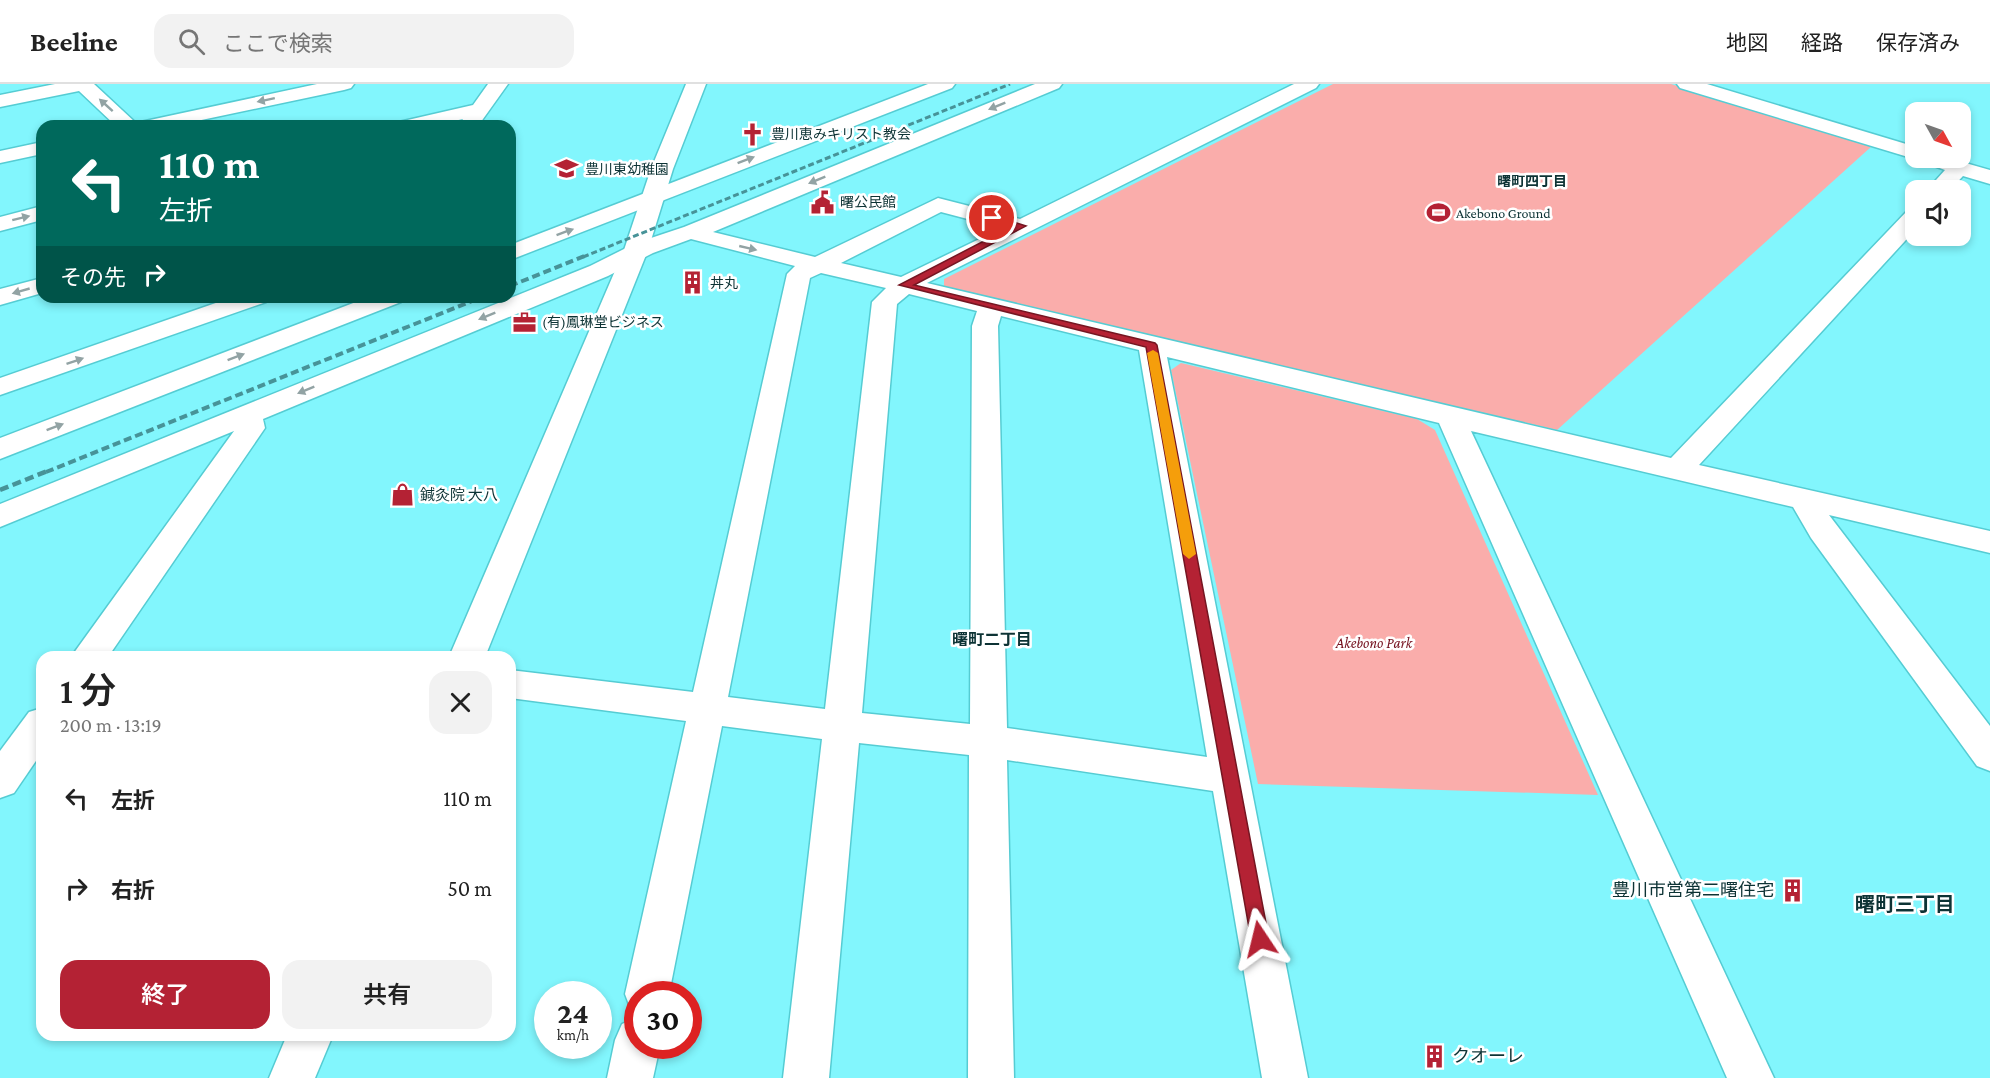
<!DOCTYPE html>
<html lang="ja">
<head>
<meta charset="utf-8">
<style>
	body { margin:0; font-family:"Crimson Pro","Noto Sans JP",serif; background:#f2f2f2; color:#222; height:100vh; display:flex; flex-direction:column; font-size:22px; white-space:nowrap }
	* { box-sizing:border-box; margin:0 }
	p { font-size:20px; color:#767676 }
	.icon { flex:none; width:33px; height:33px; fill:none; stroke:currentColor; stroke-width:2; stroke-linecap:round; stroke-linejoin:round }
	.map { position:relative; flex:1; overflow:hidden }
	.sheet { position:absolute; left:36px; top:567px; width:480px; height:390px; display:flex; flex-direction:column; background:#fff; border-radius:18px; box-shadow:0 3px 9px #0003 }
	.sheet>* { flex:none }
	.guide { position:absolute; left:36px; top:36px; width:480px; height:183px; border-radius:18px; box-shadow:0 3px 9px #0003; background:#00695c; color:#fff; overflow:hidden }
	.needle { width:39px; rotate:130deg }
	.buttons { position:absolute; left:1905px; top:18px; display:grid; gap:12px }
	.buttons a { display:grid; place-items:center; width:66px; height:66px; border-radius:12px; background:#fff; box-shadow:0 3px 9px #0003; font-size:30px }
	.speed { position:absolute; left:534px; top:897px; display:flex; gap:12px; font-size:30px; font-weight:700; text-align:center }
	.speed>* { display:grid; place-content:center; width:78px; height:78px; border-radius:50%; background:#fff; box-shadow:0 3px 9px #0003; line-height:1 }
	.speed small { font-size:15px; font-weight:400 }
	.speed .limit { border:9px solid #d22; background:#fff; color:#111 }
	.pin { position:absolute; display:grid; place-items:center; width:51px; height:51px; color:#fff; margin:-26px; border:3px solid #fff; border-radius:50%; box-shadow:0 2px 6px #0007 }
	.me { position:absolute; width:66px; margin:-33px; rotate:350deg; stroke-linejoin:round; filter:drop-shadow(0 0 4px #0008) }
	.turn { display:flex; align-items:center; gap:21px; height:126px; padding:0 24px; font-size:27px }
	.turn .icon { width:78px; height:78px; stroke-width:2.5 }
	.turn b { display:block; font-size:42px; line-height:51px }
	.then { display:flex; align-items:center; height:57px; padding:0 24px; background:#0003; gap:12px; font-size:22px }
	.round { display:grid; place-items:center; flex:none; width:63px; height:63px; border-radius:18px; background:#f2f2f2 }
	.overview { display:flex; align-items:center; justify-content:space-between; height:102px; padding:0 24px }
	h1 { font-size:36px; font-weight:600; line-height:45px }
	.button { display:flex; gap:12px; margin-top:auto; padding:12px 24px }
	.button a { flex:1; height:69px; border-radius:18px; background:#b42234; color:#fff; font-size:24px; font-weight:600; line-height:69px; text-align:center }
	.button a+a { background:#f2f2f2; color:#222 }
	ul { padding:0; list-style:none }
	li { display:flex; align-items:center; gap:18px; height:90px; padding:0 24px }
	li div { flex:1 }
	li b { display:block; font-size:22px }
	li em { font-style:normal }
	header { display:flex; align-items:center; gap:36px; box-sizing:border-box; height:84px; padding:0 30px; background:#fff; border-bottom:2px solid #e0e0e0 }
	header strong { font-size:28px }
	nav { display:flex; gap:33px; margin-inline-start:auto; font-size:21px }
	.search { width:420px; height:54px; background:#f2f2f2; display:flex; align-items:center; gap:15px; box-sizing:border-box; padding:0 21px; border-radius:18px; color:#767676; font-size:22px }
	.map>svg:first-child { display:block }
	.green { fill:#faadab }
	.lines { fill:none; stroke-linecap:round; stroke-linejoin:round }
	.street-casing { stroke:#55ccd3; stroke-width:3 }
	.secondary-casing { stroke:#55ccd3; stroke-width:3 }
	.street { fill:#fff; fill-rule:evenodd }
	.secondary { fill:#fff; fill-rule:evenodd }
	.rail-far2 { stroke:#479398; stroke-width:3; stroke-dasharray:6 3; stroke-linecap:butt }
	.rail-far1 { stroke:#479398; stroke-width:4; stroke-dasharray:8 4; stroke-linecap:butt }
	.rail { stroke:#479398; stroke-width:4.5; stroke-dasharray:9 4.5; stroke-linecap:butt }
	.oneway { fill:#92a3a4 }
	.route { fill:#b42234; stroke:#751622; stroke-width:1.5 }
	.slow { fill:#f59e0b }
	.labels { text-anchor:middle; stroke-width:5; stroke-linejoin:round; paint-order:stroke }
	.far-poi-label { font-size:14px; fill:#0d3335; stroke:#fff; text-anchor:start }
	.far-neighbourhood-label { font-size:14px; font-weight:bold; fill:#0d3335; stroke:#fff }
	.poi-label { font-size:15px; fill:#0d3335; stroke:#fff; text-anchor:start }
	.park-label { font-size:15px; font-style:italic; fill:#75111e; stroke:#fff }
	.neighbourhood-label { font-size:16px; font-weight:bold; fill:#0d3335; stroke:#fff }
	.near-poi-label { font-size:18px; fill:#0d3335; stroke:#fff; text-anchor:end }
	.near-neighbourhood-label { font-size:20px; font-weight:bold; fill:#0d3335; stroke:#fff }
</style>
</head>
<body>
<header>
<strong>Beeline</strong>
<div class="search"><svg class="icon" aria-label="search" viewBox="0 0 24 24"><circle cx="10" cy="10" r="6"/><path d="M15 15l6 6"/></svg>ここで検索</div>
<nav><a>地図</a><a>経路</a><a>保存済み</a></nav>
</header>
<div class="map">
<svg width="1990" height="994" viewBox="0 0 1990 994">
	<rect width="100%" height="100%" fill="#82f6fd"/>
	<g class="green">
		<path d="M1333,0H1671L1872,62L1557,346L944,204V195Z"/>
		<path d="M1181,279L1417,335L1435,346L1598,711L1258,700L1171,286Z"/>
	</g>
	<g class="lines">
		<defs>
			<g id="street">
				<path d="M55,0H94L136,39L317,0H354L351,4L344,6L173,42H116L79,7L0,23V11Z"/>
				<path d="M488,0H508L478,42H458L463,35L432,42H396L399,38L473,21Z"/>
				<path d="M928,0H955L952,4L510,176V161Z"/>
				<path d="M1035,0H1062L1059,4L713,148L815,173L938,114L1020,135L1294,0H1319L1316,4L927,199L1671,374L1908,126L1916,124V145L1699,381L1990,447V469L1829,431L1990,642V687L1977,682L1811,454L1793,423L1471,347L1774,994H1727L1439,339L1167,273L1308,994H1262L1213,707L1007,676L1014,994H968L969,671L859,659L829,994H783L822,655L722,642L669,910H638V928L631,926L625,910L686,637L510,614V586L693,608L787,190L795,182L691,155L653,169L608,192L263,335L265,344L108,573H71L234,347L0,443V420L590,182L636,159L684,143ZM941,128L1002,144L901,193L841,179ZM821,189L886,204L872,218L825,625L728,613L810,194ZM909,210L977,227L972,242L970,640L862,629L897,220ZM1001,232L1139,266L1207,673L1007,644L998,242Z"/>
				<path d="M1677,0H1707L1916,63V74H1948L1990,86V100L1963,92L1950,106H1927L1945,86L1918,76L1680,4Z"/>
				<path d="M42,58V70L0,79V67Z"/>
				<path d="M42,122V136L0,147V133Z"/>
				<path d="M42,194V209L0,221V205Z"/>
				<path d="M233,213H270L266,218L0,311V294Z"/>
				<path d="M369,213H405L401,218L0,375V354Z"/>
				<path d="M42,624V668L14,709L0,714V667L29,628Z"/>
				<path d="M638,933V962H660L653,994H607L615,956L622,940Z"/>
			</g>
			<g id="secondary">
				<path d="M686,0H706L673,85L648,166L485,573H449L624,166L651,85Z"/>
				<path d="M287,951H333L315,994H269Z"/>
			</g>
		</defs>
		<use href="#street" class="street-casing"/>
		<use href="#secondary" class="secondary-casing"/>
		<use href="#street" class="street"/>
		<use href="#secondary" class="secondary"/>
		<path class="rail-far2" d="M583,173L1010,0"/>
		<g class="rail-far1">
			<path d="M510,202L587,171"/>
			<path d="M46,388L482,213"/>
		</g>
		<path class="rail" d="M0,406L50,386"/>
	</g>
	<defs><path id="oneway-solid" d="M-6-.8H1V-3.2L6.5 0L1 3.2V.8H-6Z" transform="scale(1.5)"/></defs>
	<g class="oneway">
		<use href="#oneway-solid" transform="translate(266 16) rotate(168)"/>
		<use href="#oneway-solid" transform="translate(106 21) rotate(-138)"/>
		<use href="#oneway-solid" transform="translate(997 22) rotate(158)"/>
		<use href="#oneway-solid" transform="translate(746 76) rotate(-21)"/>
		<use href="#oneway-solid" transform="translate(817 96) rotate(158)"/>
		<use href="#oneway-solid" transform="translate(21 134) rotate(-14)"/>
		<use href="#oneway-solid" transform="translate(565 148) rotate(-20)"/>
		<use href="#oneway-solid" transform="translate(748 164) rotate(13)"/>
		<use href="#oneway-solid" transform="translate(21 207) rotate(164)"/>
		<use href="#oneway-solid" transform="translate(487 232) rotate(158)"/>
		<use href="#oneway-solid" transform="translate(236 273) rotate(-21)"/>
		<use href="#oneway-solid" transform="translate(75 277) rotate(-19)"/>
		<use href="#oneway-solid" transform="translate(306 306) rotate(158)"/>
		<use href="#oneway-solid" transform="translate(55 343) rotate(-21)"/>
	</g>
	<path class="route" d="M992,131L1026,142L914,201L1155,259L1157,261L1269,855L1266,861L1260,864L1253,861L1251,855L1146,263L899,201L1013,142L989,136L987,134Z"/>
	<path class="slow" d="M1153,266L1158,269L1196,470L1189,475L1183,470L1147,269Z"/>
	<defs>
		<symbol id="church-bare" viewBox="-9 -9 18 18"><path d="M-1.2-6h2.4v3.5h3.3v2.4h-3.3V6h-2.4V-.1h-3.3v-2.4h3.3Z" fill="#b42234" stroke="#fff" stroke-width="2.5" paint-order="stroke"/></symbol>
		<symbol id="school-bare" viewBox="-9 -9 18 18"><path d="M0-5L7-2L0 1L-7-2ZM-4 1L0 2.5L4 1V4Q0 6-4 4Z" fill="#b42234" stroke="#fff" stroke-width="2.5" paint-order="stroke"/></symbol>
		<symbol id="civic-bare" viewBox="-9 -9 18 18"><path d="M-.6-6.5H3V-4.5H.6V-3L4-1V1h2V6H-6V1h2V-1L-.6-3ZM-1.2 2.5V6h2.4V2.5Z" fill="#b42234" stroke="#fff" stroke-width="2.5" paint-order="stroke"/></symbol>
		<symbol id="stadium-bare" viewBox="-9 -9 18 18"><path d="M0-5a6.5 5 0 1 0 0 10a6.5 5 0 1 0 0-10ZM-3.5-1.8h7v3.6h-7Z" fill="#b42234" stroke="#fff" stroke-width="2.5" paint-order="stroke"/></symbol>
		<symbol id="building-bare" viewBox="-9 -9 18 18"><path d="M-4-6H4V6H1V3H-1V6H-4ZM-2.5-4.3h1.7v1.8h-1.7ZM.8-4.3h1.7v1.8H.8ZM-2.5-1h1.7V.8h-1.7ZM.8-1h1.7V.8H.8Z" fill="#b42234" stroke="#fff" stroke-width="2.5" paint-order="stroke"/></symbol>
		<symbol id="office-bare" viewBox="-9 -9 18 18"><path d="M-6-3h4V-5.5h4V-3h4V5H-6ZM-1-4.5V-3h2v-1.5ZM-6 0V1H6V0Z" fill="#b42234" stroke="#fff" stroke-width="2.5" paint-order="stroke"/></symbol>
		<symbol id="shop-bare" viewBox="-9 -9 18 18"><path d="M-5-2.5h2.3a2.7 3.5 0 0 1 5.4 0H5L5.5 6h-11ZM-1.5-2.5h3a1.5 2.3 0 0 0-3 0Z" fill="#b42234" stroke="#fff" stroke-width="2.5" paint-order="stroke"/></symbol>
	</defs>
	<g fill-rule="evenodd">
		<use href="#church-bare" x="736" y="34" width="33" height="33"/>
		<use href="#school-bare" x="550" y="68" width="33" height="33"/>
		<use href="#civic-bare" x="806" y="102" width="33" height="33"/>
		<use href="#stadium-bare" x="1422" y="112" width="33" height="33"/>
		<use href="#building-bare" x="676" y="182" width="33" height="33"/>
		<use href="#office-bare" x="508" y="222" width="33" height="33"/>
		<use href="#shop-bare" x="386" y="394" width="33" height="33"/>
		<use href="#building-bare" x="1776" y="790" width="33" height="33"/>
		<use href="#building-bare" x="1418" y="956" width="33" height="33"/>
	</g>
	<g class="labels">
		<g class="far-poi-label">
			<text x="771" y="55">豊川恵みキリスト教会</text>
			<text x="585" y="90">豊川東幼稚園</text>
			<text x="840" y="123">曙公民館</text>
			<text x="1456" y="134">Akebono Ground</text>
			<text x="710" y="204">丼丸</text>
			<text x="542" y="243">(有)鳳琳堂ビジネス</text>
		</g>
		<g class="far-neighbourhood-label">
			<text x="1532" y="102">曙町四丁目</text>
		</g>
		<g class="poi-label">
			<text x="420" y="416">鍼灸院 大八</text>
		</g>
		<g class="park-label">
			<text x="1374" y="564">Akebono Park</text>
		</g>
		<g class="neighbourhood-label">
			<text x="992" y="561">曙町二丁目</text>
		</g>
		<g class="near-poi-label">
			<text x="1774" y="812">豊川市営第二曙住宅</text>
			<text x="1452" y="978" text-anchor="start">クオーレ</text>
		</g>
		<g class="near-neighbourhood-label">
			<text x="1905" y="827">曙町三丁目</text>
		</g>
	</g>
</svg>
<div class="buttons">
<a><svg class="needle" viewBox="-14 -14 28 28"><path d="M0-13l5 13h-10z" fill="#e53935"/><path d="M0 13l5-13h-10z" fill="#767676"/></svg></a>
<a><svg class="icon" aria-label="sound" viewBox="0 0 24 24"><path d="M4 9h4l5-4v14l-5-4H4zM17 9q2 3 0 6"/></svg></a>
</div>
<div class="speed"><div>24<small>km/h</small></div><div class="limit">30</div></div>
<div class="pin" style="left:992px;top:134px;background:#d93025"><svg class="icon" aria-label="arrive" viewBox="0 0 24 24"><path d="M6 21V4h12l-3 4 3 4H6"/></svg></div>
<svg class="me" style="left:1260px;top:855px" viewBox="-20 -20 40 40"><path d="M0-17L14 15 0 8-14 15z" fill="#b42234" stroke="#fff" stroke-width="4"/></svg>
<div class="guide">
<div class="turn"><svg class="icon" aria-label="left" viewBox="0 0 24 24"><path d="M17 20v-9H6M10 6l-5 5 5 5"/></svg><div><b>110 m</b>左折</div></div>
<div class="then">その先<svg class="icon" aria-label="right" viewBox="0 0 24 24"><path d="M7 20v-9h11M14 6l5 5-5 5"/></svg></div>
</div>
<section class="sheet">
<div class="overview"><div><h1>1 分</h1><p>200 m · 13:19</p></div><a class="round"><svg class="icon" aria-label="close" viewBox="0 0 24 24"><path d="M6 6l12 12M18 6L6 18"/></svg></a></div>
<ul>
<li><svg class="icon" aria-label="left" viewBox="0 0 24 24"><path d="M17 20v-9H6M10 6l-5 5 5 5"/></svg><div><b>左折</b></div><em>110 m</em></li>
<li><svg class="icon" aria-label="right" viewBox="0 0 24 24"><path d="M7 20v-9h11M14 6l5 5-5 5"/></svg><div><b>右折</b></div><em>50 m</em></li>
</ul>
<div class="button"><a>終了</a><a>共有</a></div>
</section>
</div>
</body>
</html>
